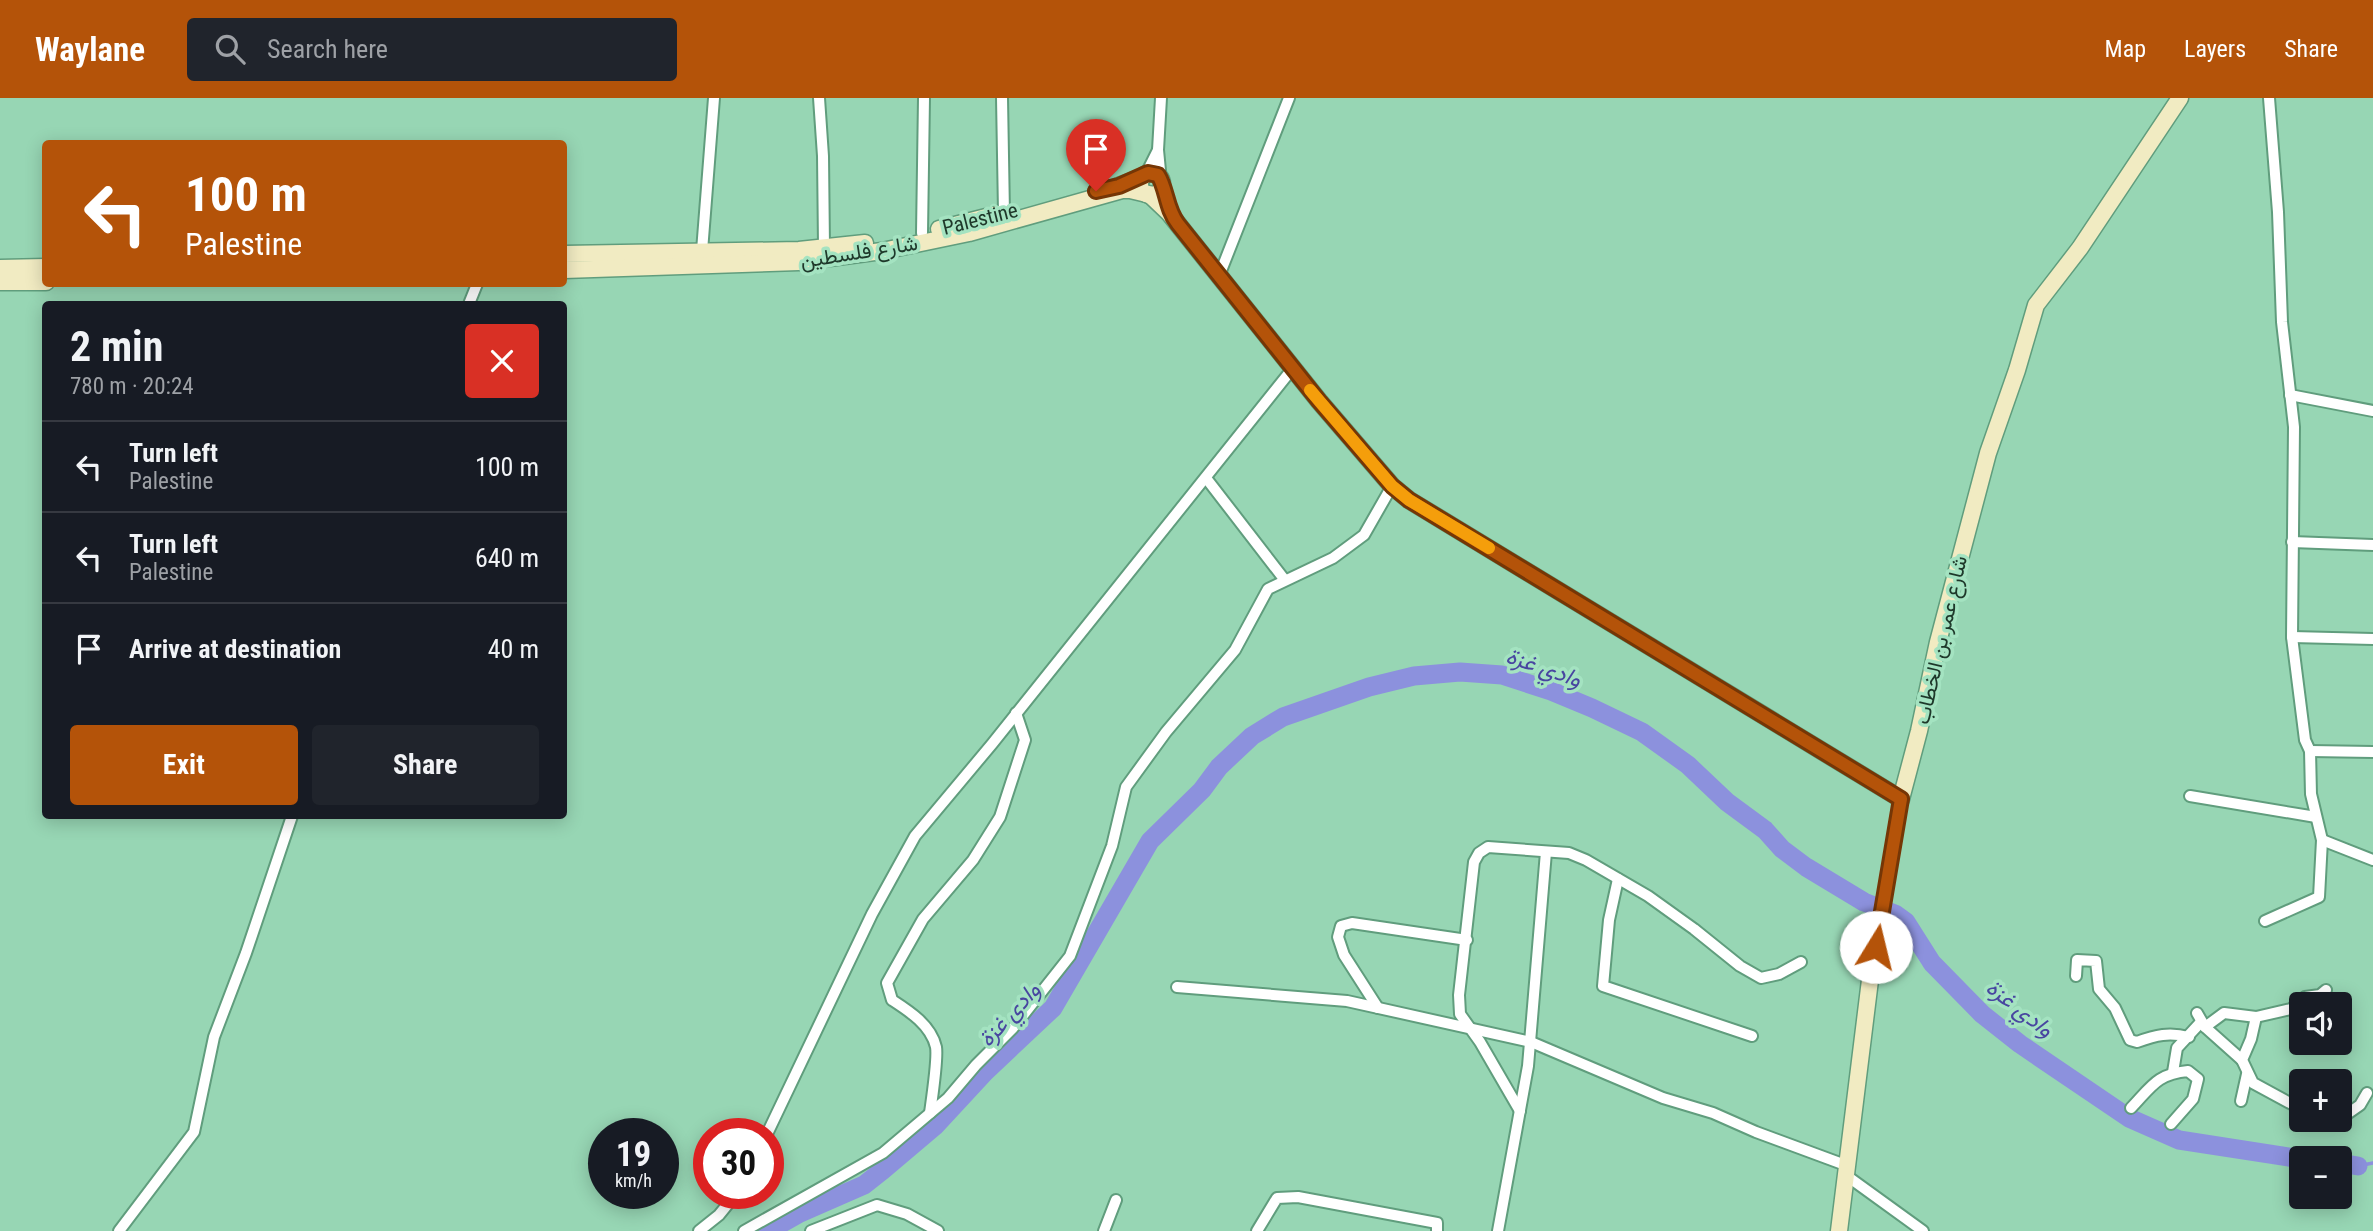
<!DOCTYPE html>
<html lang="en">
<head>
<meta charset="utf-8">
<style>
	body { margin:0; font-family:"Roboto Condensed",Vazirmatn,sans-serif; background:#20242c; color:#f1f3f6; height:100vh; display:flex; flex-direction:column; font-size:26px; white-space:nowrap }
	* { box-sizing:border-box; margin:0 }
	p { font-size:23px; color:#9ea1a6 }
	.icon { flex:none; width:38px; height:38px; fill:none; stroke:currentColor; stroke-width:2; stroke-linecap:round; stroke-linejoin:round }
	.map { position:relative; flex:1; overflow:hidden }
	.panel { position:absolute; left:42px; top:203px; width:525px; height:518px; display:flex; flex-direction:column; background:#171b24; border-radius:7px; box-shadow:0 4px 18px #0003 }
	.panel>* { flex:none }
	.hud { position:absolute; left:42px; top:42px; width:525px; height:147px; border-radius:7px; box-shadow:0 4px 18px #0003; background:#b45309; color:#fff; overflow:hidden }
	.tools { position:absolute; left:2289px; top:894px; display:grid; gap:14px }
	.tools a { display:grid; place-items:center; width:63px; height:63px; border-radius:7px; background:#171b24; box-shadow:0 4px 18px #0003; font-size:35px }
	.speed { position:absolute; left:588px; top:1020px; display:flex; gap:14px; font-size:35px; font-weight:700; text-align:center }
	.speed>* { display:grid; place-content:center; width:91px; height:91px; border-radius:50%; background:#171b24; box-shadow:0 4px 18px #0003; line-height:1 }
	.speed small { font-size:18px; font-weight:400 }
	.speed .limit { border:10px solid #d22; background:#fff; color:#111 }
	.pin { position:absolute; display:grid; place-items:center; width:60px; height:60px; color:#fff; margin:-72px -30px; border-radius:50% 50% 50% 0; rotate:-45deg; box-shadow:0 0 7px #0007 }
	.pin .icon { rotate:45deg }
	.me { position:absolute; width:77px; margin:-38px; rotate:9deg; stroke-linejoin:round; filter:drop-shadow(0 0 5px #0008) }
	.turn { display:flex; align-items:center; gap:24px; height:147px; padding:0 28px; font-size:32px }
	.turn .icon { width:91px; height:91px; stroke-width:2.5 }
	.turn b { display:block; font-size:49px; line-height:60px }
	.round { display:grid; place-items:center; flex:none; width:74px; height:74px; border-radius:7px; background:#20242c }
	.head { display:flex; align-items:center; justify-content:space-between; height:119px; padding:0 28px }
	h1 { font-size:42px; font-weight:700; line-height:52px }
	.primary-button { display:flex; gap:14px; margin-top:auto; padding:14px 28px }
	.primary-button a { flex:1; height:80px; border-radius:7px; background:#b45309; color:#fff; font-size:28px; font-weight:700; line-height:80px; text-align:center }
	.primary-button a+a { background:#20242c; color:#f1f3f6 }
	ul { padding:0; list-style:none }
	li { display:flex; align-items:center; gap:21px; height:91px; padding:0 28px; border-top:2px solid #363941 }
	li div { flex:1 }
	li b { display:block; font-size:26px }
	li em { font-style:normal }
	header { display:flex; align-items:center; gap:42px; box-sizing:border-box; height:98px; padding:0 35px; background:#b45309; color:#fff }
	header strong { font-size:33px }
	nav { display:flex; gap:38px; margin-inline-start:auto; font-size:24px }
	.search { width:490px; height:63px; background:#20242c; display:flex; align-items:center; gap:18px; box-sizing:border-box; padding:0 24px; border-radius:7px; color:#9ea1a6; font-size:26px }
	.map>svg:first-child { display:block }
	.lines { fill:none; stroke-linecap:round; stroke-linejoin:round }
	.stream { stroke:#8c91dd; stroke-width:3.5 }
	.river { stroke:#8c91dd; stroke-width:19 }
	.street-casing { stroke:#609d7d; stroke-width:14 }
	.secondary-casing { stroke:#609d7d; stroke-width:19 }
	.street { stroke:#fff; stroke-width:10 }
	.secondary { stroke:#f1ebc2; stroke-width:16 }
	.route-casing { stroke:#753606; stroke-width:18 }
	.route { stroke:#b45309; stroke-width:12 }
	.slow { stroke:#f59e0b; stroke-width:12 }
	.labels { text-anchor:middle; stroke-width:7; stroke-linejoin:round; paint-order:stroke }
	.street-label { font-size:21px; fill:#1e382a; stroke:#a4e3c1 }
	.water-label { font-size:23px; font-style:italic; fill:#4846a0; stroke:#a4e3c1 }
</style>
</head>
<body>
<header>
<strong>Waylane</strong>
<div class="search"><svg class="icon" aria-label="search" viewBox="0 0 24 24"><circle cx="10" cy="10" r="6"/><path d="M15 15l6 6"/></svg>Search here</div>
<nav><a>Map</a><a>Layers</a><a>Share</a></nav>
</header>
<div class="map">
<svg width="2373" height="1133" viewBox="0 0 2373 1133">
	<rect width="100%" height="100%" fill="#97d6b4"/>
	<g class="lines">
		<path class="stream" d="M2358,1068L2373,1065"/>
		<g class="river">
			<path d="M2340,1065L2358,1068"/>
			<path d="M768,1133L800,1115L864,1087L883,1072L935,1028L985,974L1053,910L1150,743L1202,692L1219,669L1252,638L1283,619L1369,589L1414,578L1460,574L1502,577L1551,593L1592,610L1642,634L1688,667L1727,704L1765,732L1782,751L1806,769L1864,804L1895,816L1906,824L1932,865L1982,916L2020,946L2129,1020L2179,1042L2301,1061"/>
		</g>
		<defs>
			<g id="street">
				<path d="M819,0L823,58L824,149"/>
				<path d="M1002,0L1004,115"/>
				<path d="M1146,76L1158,52"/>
				<path d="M1161,83L1158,52L1161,0"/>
				<path d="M922,135L924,0"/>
				<path d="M702,153L714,0"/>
				<path d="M1219,178L1289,0"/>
				<path d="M469,206L477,186"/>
				<path d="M2290,297L2373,313"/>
				<path d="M1206,380L1284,481"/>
				<path d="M2292,444L2373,447"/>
				<path d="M2292,539L2373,541"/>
				<path d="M2310,653L2373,654"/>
				<path d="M2190,698L2316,719"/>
				<path d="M2322,742L2373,762"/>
				<path d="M1618,781L1609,822L1603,888L1752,938"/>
				<path d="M2265,823L2319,799L2322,742L2311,696L2310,653L2305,642L2292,539L2294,329L2282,224L2278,114L2269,0"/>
				<path d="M1871,874L1901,701"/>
				<path d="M2076,878L2077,862L2096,863L2099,891L2115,910L2130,942L2137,944C2156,937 2169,934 2189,939"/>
				<path d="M1177,889L1347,903L1531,944L1663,1000L1713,1015L1756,1034L1848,1068"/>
				<path d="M1378,910L1344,857L1338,839L1341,828L1352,825L1467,842"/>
				<path d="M2197,915L2205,929L2242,962"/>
				<path d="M2256,919L2251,941L2242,962L2253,985L2301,1011"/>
				<path d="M2205,929L2224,915L2256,919L2291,911L2305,899L2320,897L2326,892"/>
				<path d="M2173,974L2177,950L2201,924"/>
				<path d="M2241,1003L2247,976"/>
				<path d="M2131,1010C2152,988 2157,976 2188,973L2198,981L2193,1001L2171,1026"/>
				<path d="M1520,1013L1480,944L1460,916L1459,897L1474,764L1479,755L1488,749L1569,755L1586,762L1648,798L1694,831L1740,868L1761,880L1779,876L1801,864"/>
				<path d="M930,1015C932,1000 938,961 936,949C931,927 909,913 892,902L887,885L923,821L973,762L1000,719L1025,642L1016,615"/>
				<path d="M2340,1021L2360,1007L2367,995"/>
				<path d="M767,1036L872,816L915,738L992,646L1293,270"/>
				<path d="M1847,1078L1923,1133"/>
				<path d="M119,1133L194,1034L214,939L246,855L292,718"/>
				<path d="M699,1133L719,1117L736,1096"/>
				<path d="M744,1133L883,1055L948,1000L976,967L1013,930L1070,858L1112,748L1126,689L1166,634L1235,552L1268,491L1333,460L1364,437L1392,388"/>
				<path d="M811,1133L877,1107L907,1116L938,1133"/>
				<path d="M1104,1133L1116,1102"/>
				<path d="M1257,1133L1277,1100L1298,1099L1437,1125V1133"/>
				<path d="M1498,1133L1528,968L1546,754"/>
			</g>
			<g id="secondary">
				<circle cx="1151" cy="86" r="11"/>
				<path d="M1116,89L1143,79"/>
				<path d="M1149,96L1169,115L1319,303L1392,388L1409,402L1901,701L1919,633L1938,544L1988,355L2017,272L2036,207L2080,150L2180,0"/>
				<path d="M939,131L998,116"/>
				<path d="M564,156L799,152L865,145"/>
				<path d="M0,170L46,169"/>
				<path d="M564,172L799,164L882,153L969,135L1122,92H1130L1147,96"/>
				<path d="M0,184H46"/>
				<path d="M1839,1133L1871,874"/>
			</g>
		</defs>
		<use href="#street" class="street-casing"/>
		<use href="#secondary" class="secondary-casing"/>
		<use href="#street" class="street"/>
		<use href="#secondary" class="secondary"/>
	</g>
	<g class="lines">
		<defs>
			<path id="route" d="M1096,93L1119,88L1148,75L1158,77C1167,91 1166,111 1178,126L1319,303L1392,388L1409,402L1901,701L1876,849"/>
		</defs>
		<use href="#route" class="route-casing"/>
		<use href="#route" class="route"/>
		<path class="slow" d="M1310,292L1392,388L1409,402L1489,450"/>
	</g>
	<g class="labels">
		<g class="street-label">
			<text transform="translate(980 121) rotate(-14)" y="7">Palestine</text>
			<text transform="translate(859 154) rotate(-9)" y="7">شارع فلسطين</text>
			<text transform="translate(1941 542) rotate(-77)" y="7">شارع عمر بن الخطاب</text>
		</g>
		<g class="water-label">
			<text transform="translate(1544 569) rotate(19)" y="8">وادي غزة</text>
			<text transform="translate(2020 910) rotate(38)" y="8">وادي غزة</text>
			<text transform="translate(1009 916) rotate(-47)" y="8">وادي غزة</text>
		</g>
	</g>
</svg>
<div class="tools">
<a><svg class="icon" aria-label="sound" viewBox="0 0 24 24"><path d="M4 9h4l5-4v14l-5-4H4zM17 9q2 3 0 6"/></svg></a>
<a>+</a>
<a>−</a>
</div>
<div class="speed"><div>19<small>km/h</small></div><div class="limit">30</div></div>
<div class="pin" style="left:1096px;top:93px;background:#d93025"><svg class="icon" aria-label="arrive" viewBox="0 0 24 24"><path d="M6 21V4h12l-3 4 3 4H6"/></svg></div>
<svg class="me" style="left:1876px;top:849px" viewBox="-20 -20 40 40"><circle r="19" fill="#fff"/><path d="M0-13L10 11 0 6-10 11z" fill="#b45309"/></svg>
<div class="hud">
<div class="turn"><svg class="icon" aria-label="left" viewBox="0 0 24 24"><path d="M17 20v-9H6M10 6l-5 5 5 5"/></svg><div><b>100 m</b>Palestine</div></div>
</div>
<section class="panel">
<div class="head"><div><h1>2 min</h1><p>780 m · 20:24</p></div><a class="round" style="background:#d93025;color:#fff"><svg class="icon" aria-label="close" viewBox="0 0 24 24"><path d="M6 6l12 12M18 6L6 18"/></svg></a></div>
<ul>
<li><svg class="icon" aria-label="left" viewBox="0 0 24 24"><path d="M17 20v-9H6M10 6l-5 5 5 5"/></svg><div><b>Turn left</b><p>Palestine</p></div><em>100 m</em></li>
<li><svg class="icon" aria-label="left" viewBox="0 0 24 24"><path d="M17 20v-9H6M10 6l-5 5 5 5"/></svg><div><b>Turn left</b><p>Palestine</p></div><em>640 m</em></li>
<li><svg class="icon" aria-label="arrive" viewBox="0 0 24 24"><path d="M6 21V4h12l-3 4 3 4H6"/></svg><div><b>Arrive at destination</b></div><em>40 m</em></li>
</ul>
<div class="primary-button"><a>Exit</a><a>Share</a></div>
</section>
</div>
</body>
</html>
